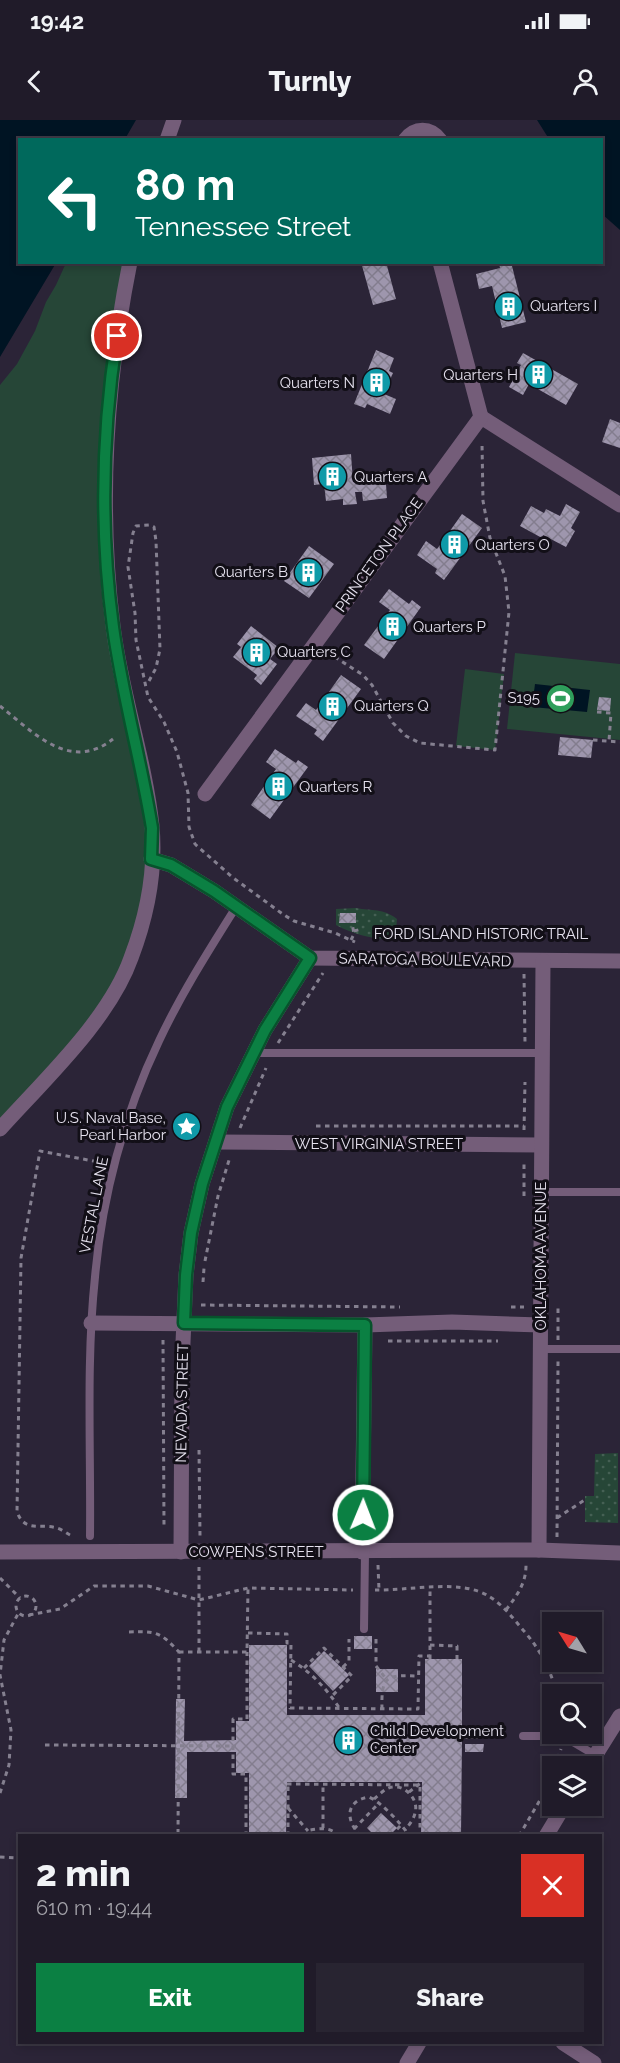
<!DOCTYPE html>
<html lang="en">
<head>
<meta charset="utf-8">
<style>
	body { margin:0; font-family:Raleway,sans-serif; background:#282431; color:#f1f3f6; height:100vh; display:flex; flex-direction:column; font-size:22px; white-space:nowrap }
	* { box-sizing:border-box; margin:0 }
	p { font-size:20px; color:#a2a1a8 }
	.icon { flex:none; width:33px; height:33px; fill:none; stroke:currentColor; stroke-width:2; stroke-linecap:round; stroke-linejoin:round }
	.map { position:relative; flex:1; overflow:hidden }
	.drawer { position:absolute; left:18px; top:1714px; width:584px; height:210px; display:flex; flex-direction:column; background:#201b29; border-radius:0px; box-shadow:0 3px 9px #0003,0 0 0 2px #3d3946 }
	.drawer>* { flex:none }
	.banner { position:absolute; left:18px; top:18px; width:585px; height:126px; border-radius:0px; box-shadow:0 3px 9px #0003,0 0 0 2px #3d3946; background:#00695c; color:#fff; overflow:hidden }
	.needle { width:39px; rotate:307deg }
	.tools { position:absolute; left:542px; top:1492px; display:grid; gap:12px }
	.tools a { display:grid; place-items:center; width:60px; height:60px; border-radius:0px; background:#201b29; box-shadow:0 3px 9px #0003,0 0 0 2px #3d3946; font-size:30px }
	.pin { position:absolute; display:grid; place-items:center; width:51px; height:51px; color:#fff; margin:-26px; border:3px solid #fff; border-radius:50%; box-shadow:0 2px 6px #0007 }
	.me { position:absolute; width:66px; margin:-33px; rotate:1deg; stroke-linejoin:round; filter:drop-shadow(0 0 4px #0008) }
	.turn { display:flex; align-items:center; gap:21px; height:126px; padding:0 18px; font-size:27px }
	.turn .icon { width:78px; height:78px; stroke-width:2.5 }
	.turn b { display:block; font-size:42px; line-height:51px }
	.round { display:grid; place-items:center; flex:none; width:63px; height:63px; border-radius:0px; background:#282431 }
	.headline { display:flex; align-items:center; justify-content:space-between; height:102px; padding:0 18px }
	h1 { font-size:36px; font-weight:800; line-height:45px }
	.cta { display:flex; gap:12px; margin-top:auto; padding:12px 18px }
	.cta a { flex:1; height:69px; border-radius:0px; background:#0b8043; color:#fff; font-size:24px; font-weight:800; line-height:69px; text-align:center }
	.cta a+a { background:#282431; color:#f1f3f6 }
	.status { display:flex; justify-content:space-between; align-items:center; height:42px; padding:0 30px; background:#201b29; direction:ltr }
	.status svg { height:16px; fill:currentColor }
	header { display:flex; justify-content:space-between; align-items:center; height:78px; padding:0 18px; background:#201b29; font-size:27px; font-weight:800 }
	.map>svg:first-child { display:block }
	.grass { fill:#264637 }
	.park { fill:url(#park-dots) }
	.water { fill:#001423 }
	.building { fill:url(#building-cross-hatch) }
	.lines { fill:none; stroke-linecap:round; stroke-linejoin:round }
	.path { stroke:#858090; stroke-width:3; stroke-dasharray:4.5 4.5; stroke-linecap:butt }
	.service { stroke:#745d79; stroke-width:8 }
	.minor { stroke:#745d79; stroke-width:15 }
	.tertiary { stroke:#745d79; stroke-width:15 }
	.route-casing { stroke:#07532c; stroke-width:15 }
	.route { stroke:#0b8043; stroke-width:10 }
	.labels { text-anchor:middle; stroke-width:6; stroke-linejoin:round; paint-order:stroke }
	.poi-label { font-size:15px; fill:#e5e1ee; stroke:#120f17; text-anchor:start }
	.street-label { font-size:15px; fill:#e5e1ee; stroke:#120f17 }
</style>
</head>
<body>
<div class="status"><b>19:42</b><svg viewBox="0 0 49 12"><path d="M0 12V9h3v3zM5 12V6h3v6zM10 12V3h3v9zM15 12V0h3v12zM26 1h20v11H26zM47 4h2v5h-2z"/></svg></div>
<header><svg class="icon" aria-label="back" viewBox="0 0 24 24"><path d="M15 5l-7 7 7 7"/></svg>Turnly<svg class="icon" aria-label="person" viewBox="0 0 24 24"><circle cx="12" cy="8" r="4"/><path d="M4 21q1-7 8-7t8 7"/></svg></header>
<div class="map">
<svg width="620" height="1943" viewBox="0 0 620 1943">
	<defs>
		<pattern id="park-dots" width="8" height="8" patternUnits="userSpaceOnUse" patternTransform="scale(1.5)"><rect width="8" height="8" fill="#264637"/><path d="M2 2h.1M6 6h.1" fill="none" stroke="#456054" stroke-width="1.8" stroke-linecap="round"/></pattern>
		<pattern id="building-cross-hatch" width="8" height="8" patternUnits="userSpaceOnUse" patternTransform="scale(1.5)"><rect width="8" height="8" fill="#9e96ad"/><path d="M0 0l8 8M0 8l8-8" fill="none" stroke="#837d8e"/></pattern>
	</defs>
	<rect width="100%" height="100%" fill="#2b2437"/>
	<g class="grass">
		<path d="M66,143H130L122,184L106,430L149,687L150,773L118,866L0,1009V265L17,244L35,211L46,182L56,165Z"/>
		<path d="M515,533L620,544V620L507,609Z"/>
		<path d="M465,549L504,554L495,630L456,626Z"/>
	</g>
	<g class="park">
		<path d="M356,788C372,791 383,788 397,799L396,809L387,819C368,818 353,814 336,805V789Z"/>
		<path d="M618,1333V1403L585,1402V1376H594L595,1334Z"/>
	</g>
	<g class="water">
		<path d="M0,0H136L125,19L20,20V142L56,143L0,237Z"/>
		<path d="M537,0H620V110L602,94V20L549,19Z"/>
		<path d="M535,564L590,570L587,592L532,587Z"/>
	</g>
	<g class="building">
		<path d="M361,142H386L396,179L373,185Z"/>
		<path d="M511,142L526,202L502,208L492,166L479,169L476,154L500,148L499,143Z"/>
		<path d="M376,230L394,238L389,251L393,253L384,274L396,279L390,294L367,284L365,288L354,284Z"/>
		<path d="M523,233L578,264L566,285L529,264L523,275L509,267L521,245L517,243Z"/>
		<path d="M610,299L620,303V328L602,322Z"/>
		<path d="M351,334L353,362L363,361L362,353L385,351L387,378L363,381L362,372H355L357,384L343,385V379L326,381L324,364L314,365L312,338Z"/>
		<path d="M566,384L580,392L571,408L575,411L566,427L543,415L542,418L520,406L531,386L544,393L546,389L560,396Z"/>
		<path d="M462,394L482,408L444,460L435,453L437,449L417,435L426,421L437,429Z"/>
		<path d="M309,426L334,444L309,478L284,461Z"/>
		<path d="M389,469L409,484L412,480L421,487L384,539L364,525L390,490L379,482Z"/>
		<path d="M251,506L279,528L270,539L277,544L261,565L254,559L257,555L233,537L241,527L237,524Z"/>
		<path d="M341,555L361,569L323,621L314,614L317,610L296,596L306,583L316,590Z"/>
		<path d="M599,577L611,578L610,591L597,590Z"/>
		<path d="M560,617L593,620L591,638L558,635Z"/>
		<path d="M275,629L296,643L298,640L308,647L270,699L251,685L276,649L266,642Z"/>
		<path d="M340,793H356V803H339Z"/>
		<rect x="354" y="1516" width="18" height="13"/>
		<path d="M249,1525H287V1595H425V1539H462V1615H478V1619H462L461,1716H421L422,1662H287L286,1716H249V1653H236V1632H187V1678H175L176,1579H185L184,1621L236,1620V1601H249Z"/>
		<path d="M324,1531L349,1555L333,1571L309,1546Z"/>
		<rect x="376" y="1549" width="22" height="23"/>
		<rect x="465" y="1607" width="24" height="6"/>
		<path d="M465,1624H484L483,1632H465Z"/>
		<path d="M381,1693L397,1708L389,1716H375L367,1708Z"/>
	</g>
	<g class="lines">
		<g class="path">
			<path d="M327,532L363,555L372,565L393,603L406,616L420,623L495,630L509,492L505,456L490,418L483,381L482,323"/>
			<path d="M149,561L156,548L160,529L156,421L154,407L149,405L136,406L133,413L128,447L135,493L136,520L148,577L164,602L177,632L188,673L189,707L195,724L232,757L284,795L294,801L335,813L355,822"/>
			<path d="M0,586C33,612 70,653 113,619"/>
			<path d="M597,592L611,593L609,621"/>
			<path d="M593,620L620,622"/>
			<path d="M354,811L362,809"/>
			<path d="M351,820L354,814L352,803"/>
			<path d="M524,854L525,923"/>
			<path d="M278,923L323,853"/>
			<path d="M316,1006H524"/>
			<path d="M240,1008L266,948"/>
			<path d="M524,1010L525,962"/>
			<path d="M524,1076V1040"/>
			<path d="M205,1141L218,1076L230,1037"/>
			<path d="M203,1162L204,1148"/>
			<path d="M201,1185L400,1187"/>
			<path d="M511,1187H524"/>
			<path d="M163,1220L164,1407"/>
			<path d="M558,1220V1187"/>
			<path d="M388,1221H498"/>
			<path d="M199,1330L200,1416"/>
			<path d="M557,1398L586,1379"/>
			<path d="M70,1415C66,1413 61,1409 57,1408C40,1403 25,1413 17,1392L21,1138L40,1031L104,1043"/>
			<path d="M557,1417L558,1241"/>
			<path d="M378,1445L379,1470"/>
			<path d="M0,1458L20,1478"/>
			<path d="M375,1470C408,1471 462,1458 490,1477C503,1485 513,1498 523,1510C540,1529 551,1550 557,1575"/>
			<circle cx="26" cy="1486" r="10"/>
			<path d="M506,1490C517,1475 526,1464 526,1445"/>
			<path d="M29,1495L60,1489L94,1466H148L199,1480L248,1468L353,1470"/>
			<path d="M129,1512C157,1511 160,1512 179,1532L178,1716"/>
			<path d="M248,1513L287,1514V1523H291L290,1588L418,1589L419,1536H430"/>
			<path d="M376,1519V1546L387,1560"/>
			<path d="M430,1525L457,1526V1539"/>
			<path d="M179,1532H247L248,1468"/>
			<path d="M199,1532V1447"/>
			<path d="M430,1539V1468"/>
			<path d="M291,1540C311,1552 327,1569 340,1589"/>
			<path d="M343,1547L349,1541V1519"/>
			<path d="M304,1548L324,1528L352,1556L332,1576"/>
			<path d="M382,1589C381,1555 387,1555 418,1556"/>
			<path d="M591,1599L598,1602"/>
			<path d="M45,1625L236,1626"/>
			<path d="M555,1647L561,1629"/>
			<path d="M287,1664L420,1665V1716"/>
			<path d="M409,1672L422,1662"/>
			<path d="M0,1673L9,1645L11,1610L0,1555L4,1520L19,1492"/>
			<path d="M374,1679C380,1674 386,1667 394,1667C407,1666 419,1681 415,1693C414,1699 409,1705 405,1710"/>
			<path d="M288,1688L308,1711"/>
			<path d="M323,1708V1664"/>
			<path d="M354,1709L379,1683"/>
			<path d="M246,1716V1654H233V1599H247V1532"/>
			<path d="M288,1716V1664"/>
			<path d="M304,1716L310,1710C321,1708 331,1707 339,1716"/>
			<path d="M361,1716C346,1702 344,1681 369,1677C381,1682 403,1705 409,1716"/>
			<path d="M391,1716L401,1705"/>
			<path d="M519,1716L547,1668L552,1655"/>
			<path d="M0,1737L20,1738"/>
		</g>
		<g class="service">
			<path d="M253,933H542"/>
			<path d="M541,1072H620"/>
			<path d="M540,1229H620"/>
			<path d="M90,1416C91,1330 86,1242 95,1157C102,1077 124,994 159,921C181,874 209,830 236,787"/>
			<path d="M364,1509L365,1432"/>
			<path d="M523,1616H563L595,1635"/>
		</g>
		<g class="minor">
			<path d="M405,20C415,7 430,7 440,20"/>
			<path d="M481,297L620,385"/>
			<path d="M205,674L481,297L440,142"/>
			<path d="M151,739L171,745L214,771L310,838L620,841"/>
			<path d="M216,1022L541,1025"/>
			<path d="M91,1203L365,1205L452,1202L541,1205"/>
			<path d="M539,1430L543,841"/>
			<path d="M0,1432L539,1430L620,1433"/>
			<path d="M181,1432L182,1245L186,1155L191,1113L202,1064L227,987L265,910L310,838"/>
			<path d="M362,1432L365,1205"/>
			<path d="M588,1647L620,1596"/>
			<path d="M546,1716L564,1686"/>
			<path d="M563,1923L594,1943"/>
			<path d="M407,1943L419,1923"/>
		</g>
		<g class="tertiary">
			<path d="M167,20L174,0"/>
			<path d="M0,1009C44,960 109,900 131,838C147,796 156,751 152,706C145,639 121,573 113,506C98,384 106,262 130,142"/>
		</g>
	</g>
	<g class="lines">
		<defs>
			<path id="route" d="M117,216C102,311 100,411 113,507C122,574 141,640 152,708L151,739L171,745L214,771L310,838L265,910L227,987L202,1064L191,1113L186,1155L184,1203L365,1205L363,1395"/>
		</defs>
		<use href="#route" class="route-casing"/>
		<use href="#route" class="route"/>
	</g>
	<defs>
		<symbol id="building-disc" viewBox="-11 -11 22 22"><circle r="9.5" fill="#0f9aa8" stroke="#120f17"/><path d="M-4-6H4V6H1V3H-1V6H-4ZM-2.5-4.3h1.7v1.8h-1.7ZM.8-4.3h1.7v1.8H.8ZM-2.5-1h1.7V.8h-1.7ZM.8-1h1.7V.8H.8Z" fill="#fff"/></symbol>
		<symbol id="stadium-disc" viewBox="-11 -11 22 22"><circle r="9.5" fill="#2e9e5b" stroke="#120f17"/><path d="M0-5a6.5 5 0 1 0 0 10a6.5 5 0 1 0 0-10ZM-3.5-1.8h7v3.6h-7Z" fill="#fff"/></symbol>
		<symbol id="sight-disc" viewBox="-11 -11 22 22"><circle r="9.5" fill="#0f9aa8" stroke="#120f17"/><path d="M0-6L1.8-2.2L6-1.7L2.9 1.2L3.7 5.4L0 3.3L-3.7 5.4L-2.9 1.2L-6-1.7L-1.8-2.2Z" fill="#fff"/></symbol>
	</defs>
	<g fill-rule="evenodd">
		<use href="#building-disc" x="492" y="170" width="33" height="33"/>
		<use href="#building-disc" x="522" y="238" width="33" height="33"/>
		<use href="#building-disc" x="360" y="246" width="33" height="33"/>
		<use href="#building-disc" x="316" y="340" width="33" height="33"/>
		<use href="#building-disc" x="438" y="408" width="33" height="33"/>
		<use href="#building-disc" x="292" y="436" width="33" height="33"/>
		<use href="#building-disc" x="376" y="490" width="33" height="33"/>
		<use href="#building-disc" x="240" y="516" width="33" height="33"/>
		<use href="#stadium-disc" x="544" y="562" width="33" height="33"/>
		<use href="#building-disc" x="316" y="570" width="33" height="33"/>
		<use href="#building-disc" x="262" y="650" width="33" height="33"/>
		<use href="#sight-disc" x="170" y="990" width="33" height="33"/>
		<use href="#building-disc" x="332" y="1604" width="33" height="33"/>
	</g>
	<g class="labels">
		<g class="poi-label">
			<text x="530" y="191">Quarters I</text>
			<text x="518" y="260" text-anchor="end">Quarters H</text>
			<text x="355" y="268" text-anchor="end">Quarters N</text>
			<text x="354" y="362">Quarters A</text>
			<text x="475" y="430">Quarters O</text>
			<text x="288" y="457" text-anchor="end">Quarters B</text>
			<text x="413" y="512">Quarters P</text>
			<text x="277" y="537">Quarters C</text>
			<text x="540" y="583" text-anchor="end">S195</text>
			<text x="354" y="591">Quarters Q</text>
			<text x="299" y="672">Quarters R</text>
			<text x="166" y="1003" text-anchor="end">U.S. Naval Base,<tspan x="166" dy="17">Pearl Harbor</tspan></text>
			<text x="370" y="1616">Child Development<tspan x="370" dy="17">Center</tspan></text>
		</g>
		<g class="street-label">
			<text transform="translate(379 435) rotate(-54)" y="5">PRINCETON PLACE</text>
			<text x="481" y="819">FORD ISLAND HISTORIC TRAIL</text>
			<text transform="translate(425 840) rotate(1)" y="5">SARATOGA BOULEVARD</text>
			<text x="379" y="1029">WEST VIRGINIA STREET</text>
			<text transform="translate(94 1085) rotate(-79)" y="5">VESTAL LANE</text>
			<text transform="translate(541 1136) rotate(-90)" y="5">OKLAHOMA AVENUE</text>
			<text transform="translate(182 1283) rotate(-89)" y="5">NEVADA STREET</text>
			<text x="256" y="1437">COWPENS STREET</text>
		</g>
	</g>
</svg>
<div class="tools">
<a><svg class="needle" viewBox="-14 -14 28 28"><path d="M0-13l5 13h-10z" fill="#e53935"/><path d="M0 13l5-13h-10z" fill="#a2a1a8"/></svg></a>
<a><svg class="icon" aria-label="search" viewBox="0 0 24 24"><circle cx="10" cy="10" r="6"/><path d="M15 15l6 6"/></svg></a>
<a><svg class="icon" aria-label="layers" viewBox="0 0 24 24"><path d="M12 4l9 5-9 5-9-5zM3 14l9 5 9-5"/></svg></a>
</div>
<div class="pin" style="left:117px;top:216px;background:#d93025"><svg class="icon" aria-label="arrive" viewBox="0 0 24 24"><path d="M6 21V4h12l-3 4 3 4H6"/></svg></div>
<svg class="me" style="left:363px;top:1395px" viewBox="-20 -20 40 40"><circle r="17" fill="#0b8043" stroke="#fff" stroke-width="3"/><path d="M0-11L8 9 0 5-8 9z" fill="#fff"/></svg>
<div class="banner">
<div class="turn"><svg class="icon" aria-label="left" viewBox="0 0 24 24"><path d="M17 20v-9H6M10 6l-5 5 5 5"/></svg><div><b>80 m</b>Tennessee Street</div></div>
</div>
<section class="drawer">
<div class="headline"><div><h1>2 min</h1><p>610 m · 19:44</p></div><a class="round" style="background:#d93025;color:#fff"><svg class="icon" aria-label="close" viewBox="0 0 24 24"><path d="M6 6l12 12M18 6L6 18"/></svg></a></div>
<div class="cta"><a>Exit</a><a>Share</a></div>
</section>
</div>
</body>
</html>
